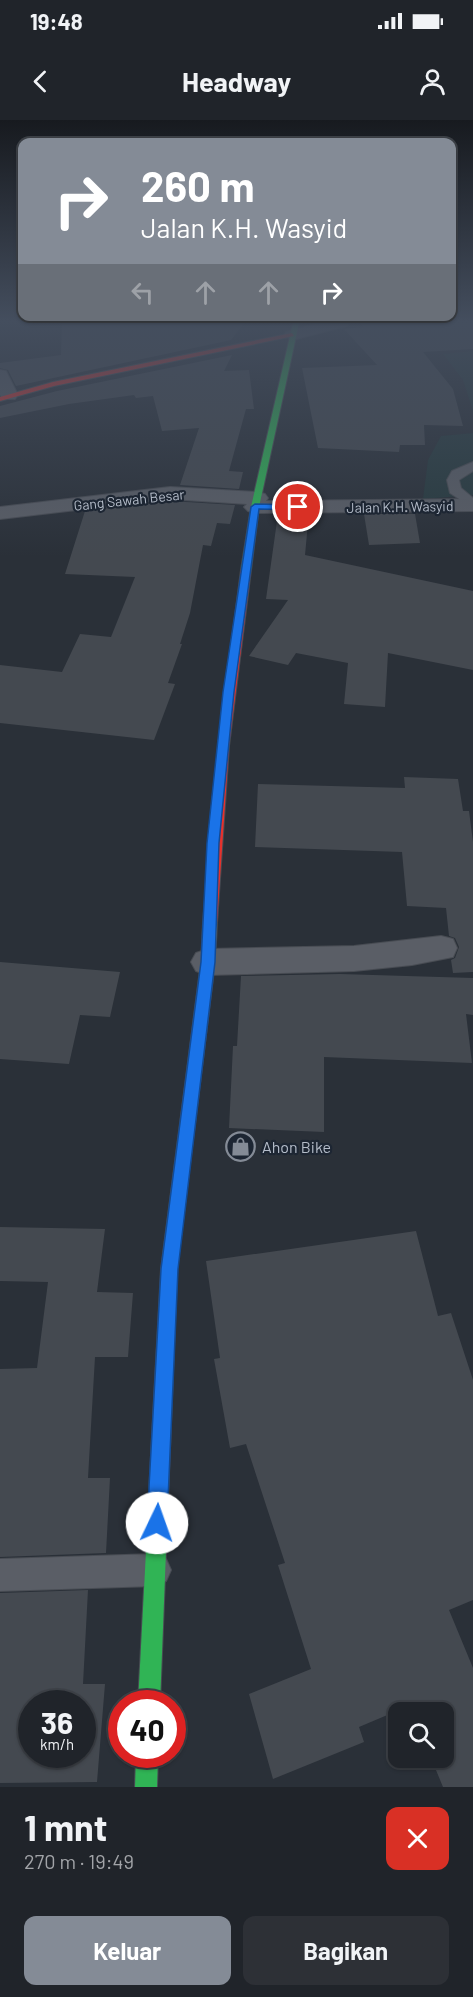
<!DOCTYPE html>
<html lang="id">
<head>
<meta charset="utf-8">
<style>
	body { margin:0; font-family:Barlow,sans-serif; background:#2d3036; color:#f1f3f6; height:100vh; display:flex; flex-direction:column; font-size:22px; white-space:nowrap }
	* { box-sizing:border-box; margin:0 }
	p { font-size:20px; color:#a2a4a8 }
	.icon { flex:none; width:33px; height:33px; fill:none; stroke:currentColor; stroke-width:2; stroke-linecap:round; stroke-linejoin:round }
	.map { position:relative; height:1667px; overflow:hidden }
	.side { display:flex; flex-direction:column; background:#20242a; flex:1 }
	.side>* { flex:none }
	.guide { position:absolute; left:18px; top:18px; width:438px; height:183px; border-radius:12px; box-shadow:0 2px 4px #0004,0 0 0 2px #3d4147; background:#848b96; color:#fff; overflow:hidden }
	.fabs { position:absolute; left:388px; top:1582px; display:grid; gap:12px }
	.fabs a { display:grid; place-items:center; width:66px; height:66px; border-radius:12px; background:#20242a; box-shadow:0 2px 4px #0004,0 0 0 2px #3d4147; font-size:30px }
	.speed { position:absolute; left:18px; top:1570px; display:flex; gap:12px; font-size:30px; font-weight:700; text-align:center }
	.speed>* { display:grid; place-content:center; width:78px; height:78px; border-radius:50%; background:#20242a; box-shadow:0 2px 4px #0004,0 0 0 2px #3d4147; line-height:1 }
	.speed small { font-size:15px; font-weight:400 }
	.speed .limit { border:9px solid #d22; background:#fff; color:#111 }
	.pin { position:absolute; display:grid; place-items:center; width:51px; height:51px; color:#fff; margin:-26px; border:3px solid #fff; border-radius:50%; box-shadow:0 2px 6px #0007 }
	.me { position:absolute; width:66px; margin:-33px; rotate:3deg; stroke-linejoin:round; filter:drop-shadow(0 0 4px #0008) }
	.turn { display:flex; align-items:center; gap:21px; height:126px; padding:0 24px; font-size:27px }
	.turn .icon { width:78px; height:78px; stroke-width:2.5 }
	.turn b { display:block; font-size:42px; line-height:51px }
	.lanes { display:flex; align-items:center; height:57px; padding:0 24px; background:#0003; justify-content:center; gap:30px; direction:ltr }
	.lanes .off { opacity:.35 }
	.round { display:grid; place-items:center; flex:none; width:63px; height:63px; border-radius:12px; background:#2d3036 }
	.headline { display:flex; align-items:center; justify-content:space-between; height:102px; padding:0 24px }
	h1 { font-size:36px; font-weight:700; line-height:45px }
	.cta { display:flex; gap:12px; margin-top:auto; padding:12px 24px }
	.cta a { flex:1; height:69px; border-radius:12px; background:#848b96; color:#fff; font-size:24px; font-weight:700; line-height:69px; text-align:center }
	.cta a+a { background:#2d3036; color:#f1f3f6 }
	.status { display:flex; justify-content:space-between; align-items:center; height:42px; padding:0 30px; background:#20242a; direction:ltr }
	.status svg { height:16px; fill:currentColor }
	header { display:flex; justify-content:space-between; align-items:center; height:78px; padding:0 24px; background:#20242a; font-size:27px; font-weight:700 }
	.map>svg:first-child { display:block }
	.green { fill:#273a3e }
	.building { fill:#444950; fill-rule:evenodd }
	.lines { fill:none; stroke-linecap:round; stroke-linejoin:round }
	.lane-casing { stroke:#484c53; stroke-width:2 }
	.street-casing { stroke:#484c53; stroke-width:2 }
	.fast-casing { stroke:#484c53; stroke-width:2 }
	.slow-casing { stroke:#484c53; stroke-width:2 }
	.jam-casing { stroke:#484c53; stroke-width:2 }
	.lane { fill:#5a5e66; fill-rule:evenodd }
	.street { fill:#5a5e66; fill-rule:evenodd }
	.fast { fill:#30b455; fill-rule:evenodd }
	.slow { fill:#ff9f0a; fill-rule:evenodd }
	.jam { fill:#e5322d; fill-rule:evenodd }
	.route { fill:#1a73e8; stroke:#114b97; stroke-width:1.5 }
	.labels { text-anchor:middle; stroke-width:4.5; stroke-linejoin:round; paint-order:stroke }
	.far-street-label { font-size:14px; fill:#b4bcc9; stroke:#1d2633 }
	.poi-label { font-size:16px; fill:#b4bcc9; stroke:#1d2633; text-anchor:start }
</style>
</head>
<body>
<div class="status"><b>19:48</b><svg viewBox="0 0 49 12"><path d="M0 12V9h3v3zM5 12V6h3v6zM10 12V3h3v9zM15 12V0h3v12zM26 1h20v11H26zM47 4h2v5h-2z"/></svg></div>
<header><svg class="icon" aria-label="back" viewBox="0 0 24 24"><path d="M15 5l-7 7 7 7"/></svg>Headway<svg class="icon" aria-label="person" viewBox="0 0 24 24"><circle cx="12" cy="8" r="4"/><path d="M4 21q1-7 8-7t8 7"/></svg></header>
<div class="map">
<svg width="473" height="1667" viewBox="0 0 473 1667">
	<rect width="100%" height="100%" fill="#2a3038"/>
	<g class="green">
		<path d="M473,231V291L463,260L443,234Z"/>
		<path d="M473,313V375L423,379L428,340L441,316Z"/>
	</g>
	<g class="building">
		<path d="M62,203H244L231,220L16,266L8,250L0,248V243L61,235Z"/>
		<path d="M360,203H473V229L423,232L453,269L463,306L424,305L425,325H400L399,332L318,328L302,248L377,245L344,209L363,207Z"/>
		<path d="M232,235L224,251L249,250L254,289H246L229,351L243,352L239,369L180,365L199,308L162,311L153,276L136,278L134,275L69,284L0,298V286L57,271Z"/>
		<path d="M170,381L235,385L230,404L217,403L211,426L203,425L190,493L180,524H182L168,563L175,564L154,620L0,603V545L62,552L80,514L111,517L135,457L65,454L85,391Z"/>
		<path d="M364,394H415L420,423L369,425Z"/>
		<path d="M277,401L308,403L305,435L473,471V550L388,533L385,587L344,584L348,543L296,533L288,545L249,536L288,480L266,479Z"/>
		<path d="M404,657L458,659L463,691H469L473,722V852L453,853L451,840L455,838L459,827L455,818L449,816L446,788L407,786L402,732L255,727L258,664L405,668Z"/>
		<path d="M0,842L120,852L110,897L80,895L69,944L0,939Z"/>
		<path d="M340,854L473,858V895L466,894L472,943L324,937V1012L229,1008L233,926H237L241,856Z"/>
		<path d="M0,1107L105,1109L97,1172L133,1173L128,1237H95L88,1358H110L106,1433L0,1437V1249L37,1248L48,1162L0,1161Z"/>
		<path d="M416,1111L438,1196L451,1193L473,1260V1480L449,1490L473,1548V1667H443L431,1638H444V1593H414L411,1585L359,1607L364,1622L273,1659L249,1574L311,1549L278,1445L285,1443L246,1324L230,1328L214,1239L220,1238L206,1141Z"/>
		<path d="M88,1470L83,1564H105L97,1662L0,1663V1473ZM32,1584H82V1635H32Z"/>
	</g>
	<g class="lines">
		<defs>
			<g id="lane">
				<path d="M473,342V351L459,360L461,368L473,378V388L450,373L447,360L452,351Z"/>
				<path d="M155,1434L166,1439L171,1450L166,1461L155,1466L0,1471V1439Z"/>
			</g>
			<g id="street">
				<path d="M319,203H349L347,206L292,220L284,215L286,212Z"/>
				<path d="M0,250L6,251L18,275L15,279H3L0,275Z"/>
				<path d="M170,367L258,372L265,374L268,378L266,381L473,379V391L255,393L248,391L244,387L247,384L170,379L0,399V387Z"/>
				<path d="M441,816L453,819L457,828L453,837L412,845L354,851L208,855L196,851L191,842L196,833L208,829L354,826Z"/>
			</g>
			<g id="fast">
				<path d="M293,203H299L259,387L251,450L246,453L241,450L251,387Z"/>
				<path d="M163,1269L169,1272L172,1278L160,1584H138L154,1278L157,1272Z"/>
				<path d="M136,1635H158L157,1667H135Z"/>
			</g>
			<path id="slow" d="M210,798L217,803L215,842L177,1149L172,1278L169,1284L163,1287L157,1284L154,1278L161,1149L201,842L203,803Z"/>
			<g id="jam">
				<path d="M292,213L294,216L54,266L0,281V277L53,262Z"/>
				<path d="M246,447L251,450L229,626L217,803L210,808L203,803L218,626L241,450Z"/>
			</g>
		</defs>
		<use href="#lane" class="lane-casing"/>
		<use href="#street" class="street-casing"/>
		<use href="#fast" class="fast-casing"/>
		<use href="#slow" class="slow-casing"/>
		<use href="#jam" class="jam-casing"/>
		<use href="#lane" class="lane"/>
		<use href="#street" class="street"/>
		<use href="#fast" class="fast"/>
		<use href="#slow" class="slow"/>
		<use href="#jam" class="jam"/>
	</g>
	<linearGradient id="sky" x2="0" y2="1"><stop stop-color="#171a1f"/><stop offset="0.46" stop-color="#444e5e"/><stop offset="1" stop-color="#444e5e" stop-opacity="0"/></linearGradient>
	<rect width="473" height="437" fill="url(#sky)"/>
	<path class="route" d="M255,384L298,385L302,387L298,390L259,389L234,572L219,723L215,842L178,1149L167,1403L164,1410L157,1413L150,1410L147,1403L161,1149L201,842L207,723L223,572L251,387Z"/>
	<defs>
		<symbol id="shop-ring" viewBox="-11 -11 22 22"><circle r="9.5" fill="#1d2633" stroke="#848b96" stroke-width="1.5"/><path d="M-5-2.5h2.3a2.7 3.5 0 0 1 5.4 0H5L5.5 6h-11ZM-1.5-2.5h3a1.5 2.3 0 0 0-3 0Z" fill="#848b96"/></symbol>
	</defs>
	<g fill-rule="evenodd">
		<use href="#shop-ring" x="224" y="1010" width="33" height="33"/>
	</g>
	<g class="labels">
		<g class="far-street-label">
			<text transform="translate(129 380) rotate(-6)" y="5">Gang Sawah Besar</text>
			<text transform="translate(400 387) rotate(-1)" y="5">Jalan K.H. Wasyid</text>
		</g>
		<g class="poi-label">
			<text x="262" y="1033">Ahon Bike</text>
		</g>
	</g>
</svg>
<div class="fabs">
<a><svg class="icon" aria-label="search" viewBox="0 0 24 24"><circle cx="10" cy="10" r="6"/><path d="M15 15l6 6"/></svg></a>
</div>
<div class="speed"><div>36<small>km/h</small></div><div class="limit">40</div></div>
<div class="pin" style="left:298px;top:387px;background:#d93025"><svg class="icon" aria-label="arrive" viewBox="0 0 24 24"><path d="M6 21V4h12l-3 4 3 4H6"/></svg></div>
<svg class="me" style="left:157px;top:1403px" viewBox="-20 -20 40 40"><circle r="19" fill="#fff"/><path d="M0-13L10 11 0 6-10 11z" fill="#1a73e8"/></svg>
<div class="guide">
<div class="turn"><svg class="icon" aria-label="right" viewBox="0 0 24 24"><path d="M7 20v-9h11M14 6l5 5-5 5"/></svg><div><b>260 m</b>Jalan K.H. Wasyid</div></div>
<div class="lanes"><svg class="icon off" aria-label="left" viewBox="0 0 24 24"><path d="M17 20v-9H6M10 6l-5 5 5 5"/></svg><svg class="icon off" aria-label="ahead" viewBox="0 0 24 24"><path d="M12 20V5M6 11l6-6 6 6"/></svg><svg class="icon off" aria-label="ahead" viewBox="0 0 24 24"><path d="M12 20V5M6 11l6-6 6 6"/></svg><svg class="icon" aria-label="right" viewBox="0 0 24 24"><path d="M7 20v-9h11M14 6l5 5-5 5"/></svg></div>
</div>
</div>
<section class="side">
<div class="headline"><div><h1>1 mnt</h1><p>270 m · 19:49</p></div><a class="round" style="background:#d93025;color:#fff"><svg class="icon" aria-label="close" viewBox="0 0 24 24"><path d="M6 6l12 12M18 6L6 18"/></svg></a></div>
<div class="cta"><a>Keluar</a><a>Bagikan</a></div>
</section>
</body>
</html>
